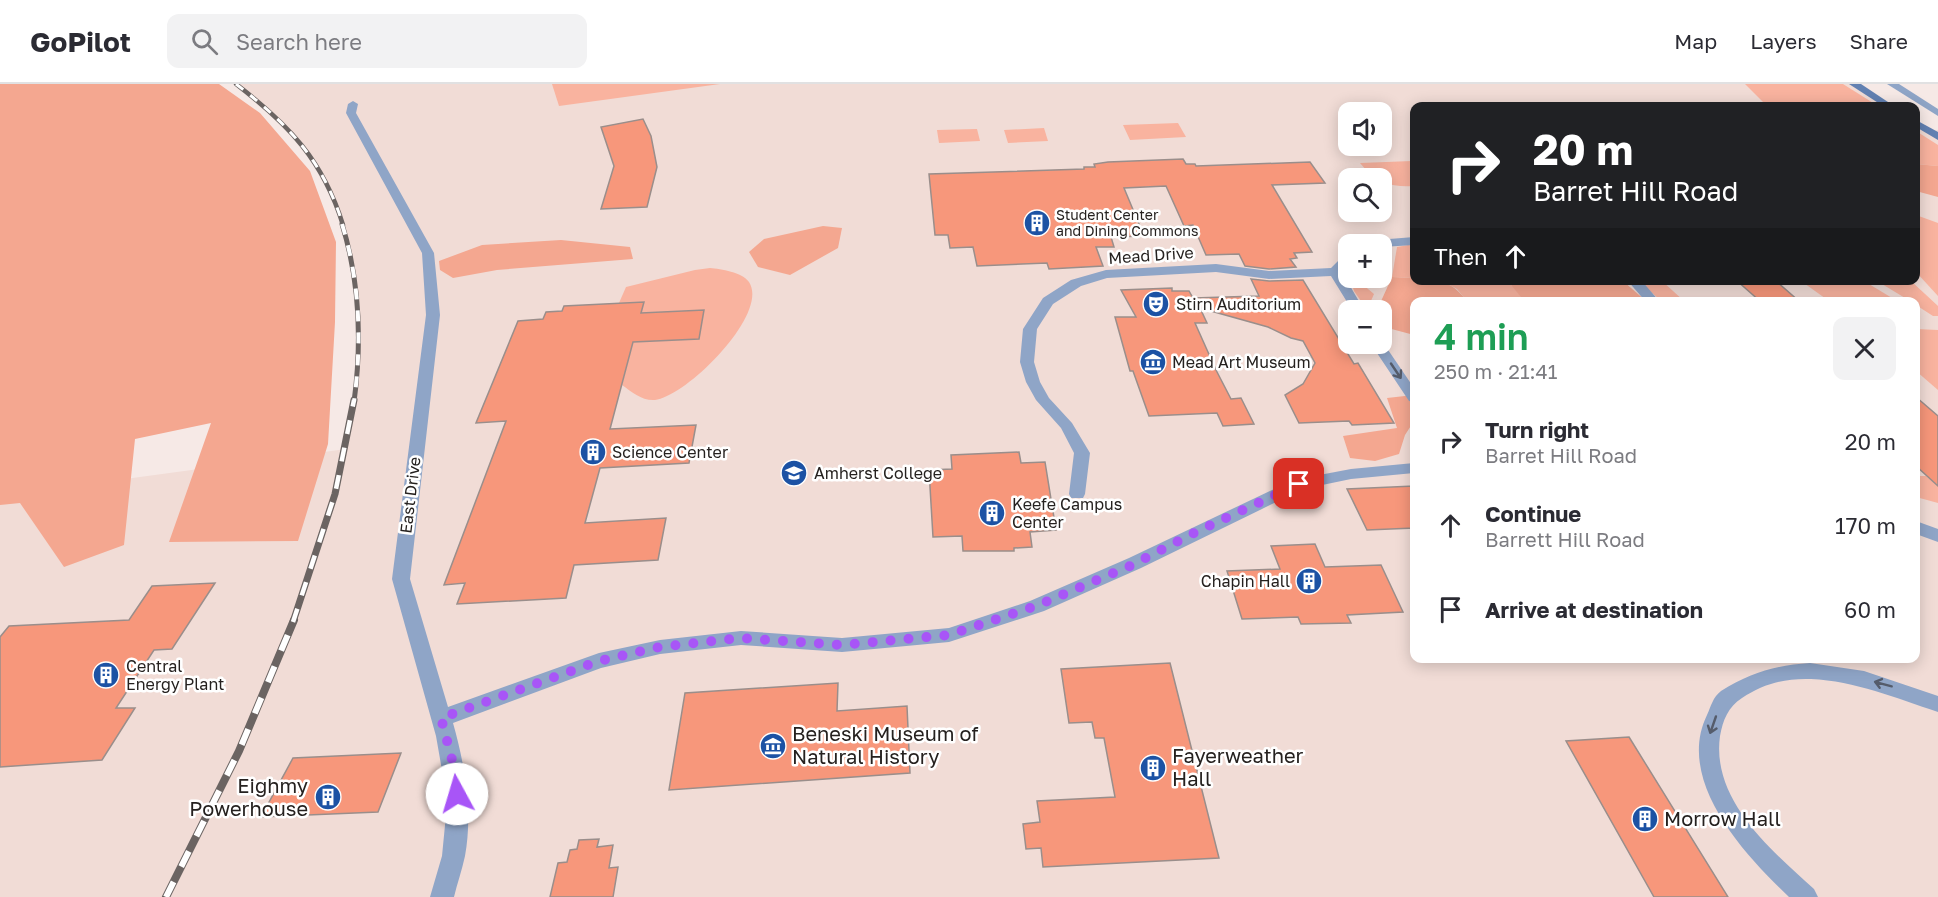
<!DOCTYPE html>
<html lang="en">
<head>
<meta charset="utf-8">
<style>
	body { margin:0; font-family:"Golos Text",sans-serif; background:#f2f2f3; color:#2b2b33; height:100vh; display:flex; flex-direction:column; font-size:22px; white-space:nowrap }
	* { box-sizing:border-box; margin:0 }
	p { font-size:20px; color:#7c7c81 }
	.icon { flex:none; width:33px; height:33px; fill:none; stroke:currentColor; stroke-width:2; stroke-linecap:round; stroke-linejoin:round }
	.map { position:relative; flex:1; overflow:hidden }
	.panel { position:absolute; left:1410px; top:213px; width:510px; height:366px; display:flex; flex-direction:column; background:#fff; border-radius:12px; box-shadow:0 3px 15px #0003 }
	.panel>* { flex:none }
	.banner { position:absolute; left:1410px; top:18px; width:510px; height:183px; border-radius:12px; box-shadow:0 3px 15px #0003; background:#202124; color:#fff; overflow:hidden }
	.buttons { position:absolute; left:1338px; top:18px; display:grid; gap:12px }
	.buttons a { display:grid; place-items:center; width:54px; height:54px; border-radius:12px; background:#fff; box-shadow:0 3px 15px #0003; font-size:30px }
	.pin { position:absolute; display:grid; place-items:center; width:51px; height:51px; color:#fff; margin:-26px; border-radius:12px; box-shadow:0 3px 9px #0006 }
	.me { position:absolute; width:66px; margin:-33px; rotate:354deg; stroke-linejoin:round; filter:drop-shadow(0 0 4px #0008) }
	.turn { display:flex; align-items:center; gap:21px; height:126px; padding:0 24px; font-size:27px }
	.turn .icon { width:78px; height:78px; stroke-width:2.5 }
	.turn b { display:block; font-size:42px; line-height:51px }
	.then { display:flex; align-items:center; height:57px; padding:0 24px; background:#0003; gap:12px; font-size:22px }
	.round { display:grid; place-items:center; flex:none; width:63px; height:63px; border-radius:12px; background:#f2f2f3 }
	.headline { display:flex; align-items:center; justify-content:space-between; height:102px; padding:0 24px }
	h1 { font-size:36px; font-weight:600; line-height:45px; color:#1e9e55 }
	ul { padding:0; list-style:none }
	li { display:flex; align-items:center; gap:18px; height:84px; padding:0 24px }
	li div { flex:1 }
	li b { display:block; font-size:22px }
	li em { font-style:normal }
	header { display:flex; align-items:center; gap:36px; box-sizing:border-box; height:84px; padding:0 30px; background:#fff; border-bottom:2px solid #e1e1e2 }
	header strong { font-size:28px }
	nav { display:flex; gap:33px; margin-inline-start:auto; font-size:21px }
	.search { width:420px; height:54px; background:#f2f2f3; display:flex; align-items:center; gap:15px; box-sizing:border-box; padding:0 21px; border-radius:12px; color:#7c7c81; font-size:22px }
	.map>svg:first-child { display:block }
	.built { fill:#f1dcd6; fill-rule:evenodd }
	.green { fill:#f9b39f }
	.forest { fill:#f4a790 }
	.building { fill:#f7977b; stroke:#9a8e8b; stroke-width:1.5 }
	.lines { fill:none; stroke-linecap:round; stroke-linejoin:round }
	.minor { fill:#8fa5c7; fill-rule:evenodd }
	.secondary { fill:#6281b2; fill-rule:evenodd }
	.rail-far3-casing { stroke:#6b6462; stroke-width:4.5 }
	.rail-far2-casing { stroke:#6b6462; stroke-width:5 }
	.rail-far1-casing { stroke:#6b6462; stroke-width:7 }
	.rail-casing { stroke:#6b6462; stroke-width:8 }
	.rail-far3 { stroke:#fff; stroke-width:3; stroke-dasharray:9; stroke-linecap:butt }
	.rail-far2 { stroke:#fff; stroke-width:4; stroke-dasharray:11; stroke-linecap:butt }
	.rail-far1 { stroke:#fff; stroke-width:4.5; stroke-dasharray:14; stroke-linecap:butt }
	.rail { stroke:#fff; stroke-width:6; stroke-dasharray:17; stroke-linecap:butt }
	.oneway { stroke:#555c6b }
	.route { stroke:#a855f7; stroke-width:10; stroke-dasharray:0 18 }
	.labels { text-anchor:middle; stroke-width:5; stroke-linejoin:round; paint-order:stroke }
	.far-poi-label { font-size:14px; fill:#25211f; stroke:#fff; text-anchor:start }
	.street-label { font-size:16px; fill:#25211f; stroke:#fff }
	.poi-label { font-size:16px; fill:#25211f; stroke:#fff; text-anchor:start }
	.near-poi-label { font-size:20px; fill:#25211f; stroke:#fff; text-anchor:start }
</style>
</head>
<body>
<header>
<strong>GoPilot</strong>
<div class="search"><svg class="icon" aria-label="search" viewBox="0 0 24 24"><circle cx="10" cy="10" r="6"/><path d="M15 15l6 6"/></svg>Search here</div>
<nav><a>Map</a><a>Layers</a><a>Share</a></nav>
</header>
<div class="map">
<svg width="1938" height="813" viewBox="0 0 1938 813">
	<rect width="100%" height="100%" fill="#f6e9e6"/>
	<path class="built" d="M236,0H1855L1890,22H1414V196H1916V39L1926,46H1938V813H0V412L346,365L357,295L358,225L345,147L321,85L285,41L261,19ZM1348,28H1382V62H1348ZM1348,94H1382V128H1348ZM1348,160H1382V194H1348ZM1414,218H1916V574H1414ZM1348,226H1382V260H1348Z"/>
	<g class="green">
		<path d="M552,0H720L559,22Z"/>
		<path d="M1745,0H1843L1878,22H1767Z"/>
		<path d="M1178,39L1186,53L1130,56L1123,41Z"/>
		<path d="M1044,44L1048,57L1008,59L1004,46Z"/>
		<path d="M977,45L980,57L939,59L937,46Z"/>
		<path d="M1916,47L1938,61V82L1916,80Z"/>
		<path d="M1412,77L1414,80V102C1403,103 1393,102 1382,98V94H1373L1360,79Z"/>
		<path d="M1916,131L1938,139V212L1916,188Z"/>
		<path d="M1414,160V194L1392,193L1397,163Z"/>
		<path d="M710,184C721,185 742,188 749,198C770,230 686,313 655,316C642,317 632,308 622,301L633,258L699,255L704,227L641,229L644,219H619L626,203L695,186Z"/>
		<path d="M1350,194H1355L1374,210L1367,226L1354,207Z"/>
		<path d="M1442,197H1512L1513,202L1524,217H1467L1457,205Z"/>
		<path d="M1639,197H1662L1684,217H1661Z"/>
		<path d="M1801,197H1864L1897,217H1829Z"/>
		<path d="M1877,197H1911L1938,222V232H1933L1916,221V218L1910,217Z"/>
		<path d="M1916,245L1938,246V306L1916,287Z"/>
		<path d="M1916,392H1926L1938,402V419L1916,413Z"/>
	</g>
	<g class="forest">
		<path d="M0,0H219L260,29L310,87L336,158L335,238L328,360L298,457L169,458L211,339L135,355L124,461L64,483L20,419L0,421Z"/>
		<path d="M1916,80L1938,82V113L1916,107Z"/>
		<path d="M823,142L842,144L838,164L790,191L758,183L749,168L764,155Z"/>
		<path d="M561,156L630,163L633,175L497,186L453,194L440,186L439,177L482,161Z"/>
		<path d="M1392,193L1414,194V196C1441,196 1450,196 1467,217L1414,218V251L1384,243L1382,239V226H1377Z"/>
		<path d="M1512,197H1623L1646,217H1524L1512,202Z"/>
		<path d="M1414,311V337L1405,351L1399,370L1375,377L1350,374L1343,352L1397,344L1387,314Z"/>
	</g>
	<g class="building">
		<path d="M643,35L651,52L657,83L647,123L601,125L614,82L601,43Z"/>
		<path d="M1183,75L1186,80H1195L1196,82L1310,78L1325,99L1272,101L1312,168L1294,169L1297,174L1290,175L1296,183L1269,185L1245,182L1239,170L1206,171L1193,141L1184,142L1166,102L1124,104L1144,152L1111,153L1114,163H1096L1103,182L1049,185L1047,179L977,182L973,163L950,164L948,151H935L929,90L1084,85V83H1095L1094,80L1108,78Z"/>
		<path d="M1251,195L1269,197L1303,196L1354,280L1358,279L1394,339L1352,341L1349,337L1299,339L1285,311L1303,300L1315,279L1303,257L1291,254L1268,243L1200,224L1207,239H1195L1216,286L1231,315L1241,314L1254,340L1223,342L1217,329L1149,332L1133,287H1130L1115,233H1136L1121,206L1172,204V207H1189L1193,214L1259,212Z"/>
		<path d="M1736,196H1775L1800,218H1761Z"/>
		<path d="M644,218L641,229L704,226L699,255L633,258L610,345L696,341L689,379L600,384L585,439L666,434L658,476L574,481L566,514L457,520L465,499L444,501L506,337L476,339L518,237L543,235L546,228L562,227L564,222Z"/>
		<path d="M1916,313L1938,332V402L1916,382Z"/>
		<path d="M1019,368L1021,379L1045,378L1056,446L1030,448L1032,463L1014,464V467H963L962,452L933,453L929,386L952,385L951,371Z"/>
		<path d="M1414,402V444L1367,446L1347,405Z"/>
		<path d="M1315,460L1325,483L1381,481L1403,528L1347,531L1351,539L1301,540L1298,533L1242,535L1227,487L1280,485L1271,462Z"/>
		<path d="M215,499L172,565L154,566L116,624H135L102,676L0,683V553L9,542L129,536L152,502Z"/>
		<path d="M1170,579L1219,774L1043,783L1041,764L1026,765L1023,740L1040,738L1037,717L1115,713L1104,654H1095L1092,638L1069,639L1061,585Z"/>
		<path d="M838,599L837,627L907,622L910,689L669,706L685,609Z"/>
		<path d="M1629,653L1728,813H1654L1566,657Z"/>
		<path d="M401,669L378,728L261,733L293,674Z"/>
		<path d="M599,755L597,763L613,761L609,784L618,783L613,813H550L558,779L567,778L570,766L577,765L579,756Z"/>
	</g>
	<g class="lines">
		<g class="minor">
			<path d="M1887,0H1899L1938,25V32Z"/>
			<path d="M353,17L358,20L356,29L434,169L440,231L410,495L448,623L599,569L660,556L741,547L842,554L949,544L1030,517L1129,474L1293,396L1351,385L1414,379V389L1351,395L1303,405L1141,484L1044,527L949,558L842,568L741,561L660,570L601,584L453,639C465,681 473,729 465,772C462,786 457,800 454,813H430L442,772L446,731L443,692L436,652L392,495L426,231L422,169L346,29L348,20Z"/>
			<path d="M1414,153V161L1382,163V160H1371L1377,156Z"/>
			<path d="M1348,170V181L1342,188L1364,226H1352L1331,192L1269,195L1216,188L1107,194L1081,202L1053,220L1037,245L1034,278L1040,298L1049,314L1072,339L1090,369L1085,410L1083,414H1071L1069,410L1074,369L1061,344L1036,316L1026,298L1020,278L1023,245L1043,214L1071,196L1106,186L1216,180L1269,187L1331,184L1344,171Z"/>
			<path d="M1627,196H1641L1660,218H1646Z"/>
			<path d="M1382,257L1414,304V318L1409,317L1371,260H1382Z"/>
			<path d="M1916,437L1938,445V458L1916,450Z"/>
			<path d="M1810,579L1864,587L1938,612V628C1896,614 1855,597 1811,595C1785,594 1763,600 1742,614C1728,623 1723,636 1720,652C1711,716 1772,767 1814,805L1818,813H1789C1745,771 1675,697 1707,631C1711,622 1713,613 1721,607C1750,589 1776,581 1810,579Z"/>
		</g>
		<g class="secondary">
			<path d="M1849,0H1861L1894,22H1883Z"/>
			<path d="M1916,36L1938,48V56L1916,43Z"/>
		</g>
		<defs>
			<path id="rail-far3" d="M236,0C289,41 323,76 343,141"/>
			<path id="rail-far2" d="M342,140C360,198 362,258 354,318"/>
			<path id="rail-far1" d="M293,538L335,410L354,316"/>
			<path id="rail" d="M166,813L239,667L294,536"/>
		</defs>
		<use href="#rail-far3" class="rail-far3-casing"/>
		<use href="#rail-far2" class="rail-far2-casing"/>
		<use href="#rail-far1" class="rail-far1-casing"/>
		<use href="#rail" class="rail-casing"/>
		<use href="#rail-far3" class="rail-far3"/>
		<use href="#rail-far2" class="rail-far2"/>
		<use href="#rail-far1" class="rail-far1"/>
		<use href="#rail" class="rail"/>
	</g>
	<defs><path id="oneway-shaft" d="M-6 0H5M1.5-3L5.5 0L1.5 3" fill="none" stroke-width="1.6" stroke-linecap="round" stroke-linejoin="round" transform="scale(1.5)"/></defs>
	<g class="oneway">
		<use href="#oneway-shaft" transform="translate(1396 287) rotate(56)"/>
		<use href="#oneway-shaft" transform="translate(1883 600) rotate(-165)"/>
		<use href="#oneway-shaft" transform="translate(1713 641) rotate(109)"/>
	</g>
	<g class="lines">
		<path class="route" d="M457,710L455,687L441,634L599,577L660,563L741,554L842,561L949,551L1036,522L1130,482L1200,446L1299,400"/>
	</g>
	<defs>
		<symbol id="building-disc" viewBox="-11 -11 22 22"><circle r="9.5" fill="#1c52a4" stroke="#fff"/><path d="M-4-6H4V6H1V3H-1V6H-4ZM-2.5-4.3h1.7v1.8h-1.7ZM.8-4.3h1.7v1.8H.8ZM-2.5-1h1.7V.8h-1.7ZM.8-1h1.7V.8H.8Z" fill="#fff"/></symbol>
		<symbol id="theatre-disc" viewBox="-11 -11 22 22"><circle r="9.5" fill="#1c52a4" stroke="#fff"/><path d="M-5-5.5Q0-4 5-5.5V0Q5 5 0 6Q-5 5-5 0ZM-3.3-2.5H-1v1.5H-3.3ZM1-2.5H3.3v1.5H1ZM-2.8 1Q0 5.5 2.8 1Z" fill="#fff"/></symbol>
		<symbol id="museum-disc" viewBox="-11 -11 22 22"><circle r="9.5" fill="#1c52a4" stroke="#fff"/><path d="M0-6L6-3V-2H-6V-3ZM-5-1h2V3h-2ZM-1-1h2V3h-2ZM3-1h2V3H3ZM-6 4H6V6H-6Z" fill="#fff"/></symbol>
		<symbol id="university-disc" viewBox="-11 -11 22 22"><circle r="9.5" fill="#1c52a4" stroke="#fff"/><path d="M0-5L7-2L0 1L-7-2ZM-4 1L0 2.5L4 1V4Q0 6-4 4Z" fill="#fff"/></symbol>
	</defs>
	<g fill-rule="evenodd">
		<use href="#building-disc" x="1022" y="124" width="30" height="30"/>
		<use href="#theatre-disc" x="1141" y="205" width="30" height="30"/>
		<use href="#museum-disc" x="1138" y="263" width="30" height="30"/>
		<use href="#building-disc" x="578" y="353" width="30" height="30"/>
		<use href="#university-disc" x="779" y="374" width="30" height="30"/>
		<use href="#building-disc" x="977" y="414" width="30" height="30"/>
		<use href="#building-disc" x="1294" y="482" width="30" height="30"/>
		<use href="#building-disc" x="91" y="576" width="30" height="30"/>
		<use href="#museum-disc" x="758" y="647" width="30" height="30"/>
		<use href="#building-disc" x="1138" y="669" width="30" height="30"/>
		<use href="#building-disc" x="313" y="698" width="30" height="30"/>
		<use href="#building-disc" x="1630" y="720" width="30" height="30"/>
	</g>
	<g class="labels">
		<g class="far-poi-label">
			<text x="1056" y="136">Student Center<tspan x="1056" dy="16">and Dining Commons</tspan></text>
		</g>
		<g class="street-label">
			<text transform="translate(1151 171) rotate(-4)" y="6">Mead Drive</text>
			<text transform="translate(410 411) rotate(-83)" y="6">East Drive</text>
		</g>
		<g class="poi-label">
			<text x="1176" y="226">Stirn Auditorium</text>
			<text x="1172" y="284">Mead Art Museum</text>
			<text x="612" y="374">Science Center</text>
			<text x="814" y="395">Amherst College</text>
			<text x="1012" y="426">Keefe Campus<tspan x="1012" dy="18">Center</tspan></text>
			<text x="1290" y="503" text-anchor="end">Chapin Hall</text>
			<text x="126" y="588">Central<tspan x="126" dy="18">Energy Plant</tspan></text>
		</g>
		<g class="near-poi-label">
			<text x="792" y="657">Beneski Museum of<tspan x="792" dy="23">Natural History</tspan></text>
			<text x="1172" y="679">Fayerweather<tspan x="1172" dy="23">Hall</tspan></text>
			<text x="308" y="709" text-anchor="end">Eighmy<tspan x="308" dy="23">Powerhouse</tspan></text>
			<text x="1664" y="742">Morrow Hall</text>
		</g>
	</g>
</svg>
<div class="buttons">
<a><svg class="icon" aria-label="sound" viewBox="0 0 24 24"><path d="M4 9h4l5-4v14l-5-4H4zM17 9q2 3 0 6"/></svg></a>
<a><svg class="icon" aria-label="search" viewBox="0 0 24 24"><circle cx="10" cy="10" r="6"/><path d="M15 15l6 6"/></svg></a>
<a>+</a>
<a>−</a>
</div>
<div class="pin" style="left:1299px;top:400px;background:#d93025"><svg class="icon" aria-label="arrive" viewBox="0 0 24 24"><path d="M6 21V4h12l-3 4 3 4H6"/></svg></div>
<svg class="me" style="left:457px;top:710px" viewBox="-20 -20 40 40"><circle r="19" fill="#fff"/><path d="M0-13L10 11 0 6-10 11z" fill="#a855f7"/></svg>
<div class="banner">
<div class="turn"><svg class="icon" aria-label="right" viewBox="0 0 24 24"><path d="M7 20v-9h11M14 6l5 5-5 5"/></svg><div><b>20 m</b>Barret Hill Road</div></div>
<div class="then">Then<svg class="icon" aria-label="ahead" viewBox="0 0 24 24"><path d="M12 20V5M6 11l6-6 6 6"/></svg></div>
</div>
<section class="panel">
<div class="headline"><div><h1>4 min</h1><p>250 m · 21:41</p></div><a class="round"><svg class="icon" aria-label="close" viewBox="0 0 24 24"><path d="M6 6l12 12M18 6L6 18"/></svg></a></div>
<ul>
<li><svg class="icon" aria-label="right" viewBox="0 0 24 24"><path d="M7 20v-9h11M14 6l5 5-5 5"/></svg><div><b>Turn right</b><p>Barret Hill Road</p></div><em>20 m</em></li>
<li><svg class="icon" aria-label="ahead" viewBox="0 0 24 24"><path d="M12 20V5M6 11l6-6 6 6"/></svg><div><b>Continue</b><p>Barrett Hill Road</p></div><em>170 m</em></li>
<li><svg class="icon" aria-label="arrive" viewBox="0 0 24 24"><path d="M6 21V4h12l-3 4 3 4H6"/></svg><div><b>Arrive at destination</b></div><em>60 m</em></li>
</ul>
</section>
</div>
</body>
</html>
